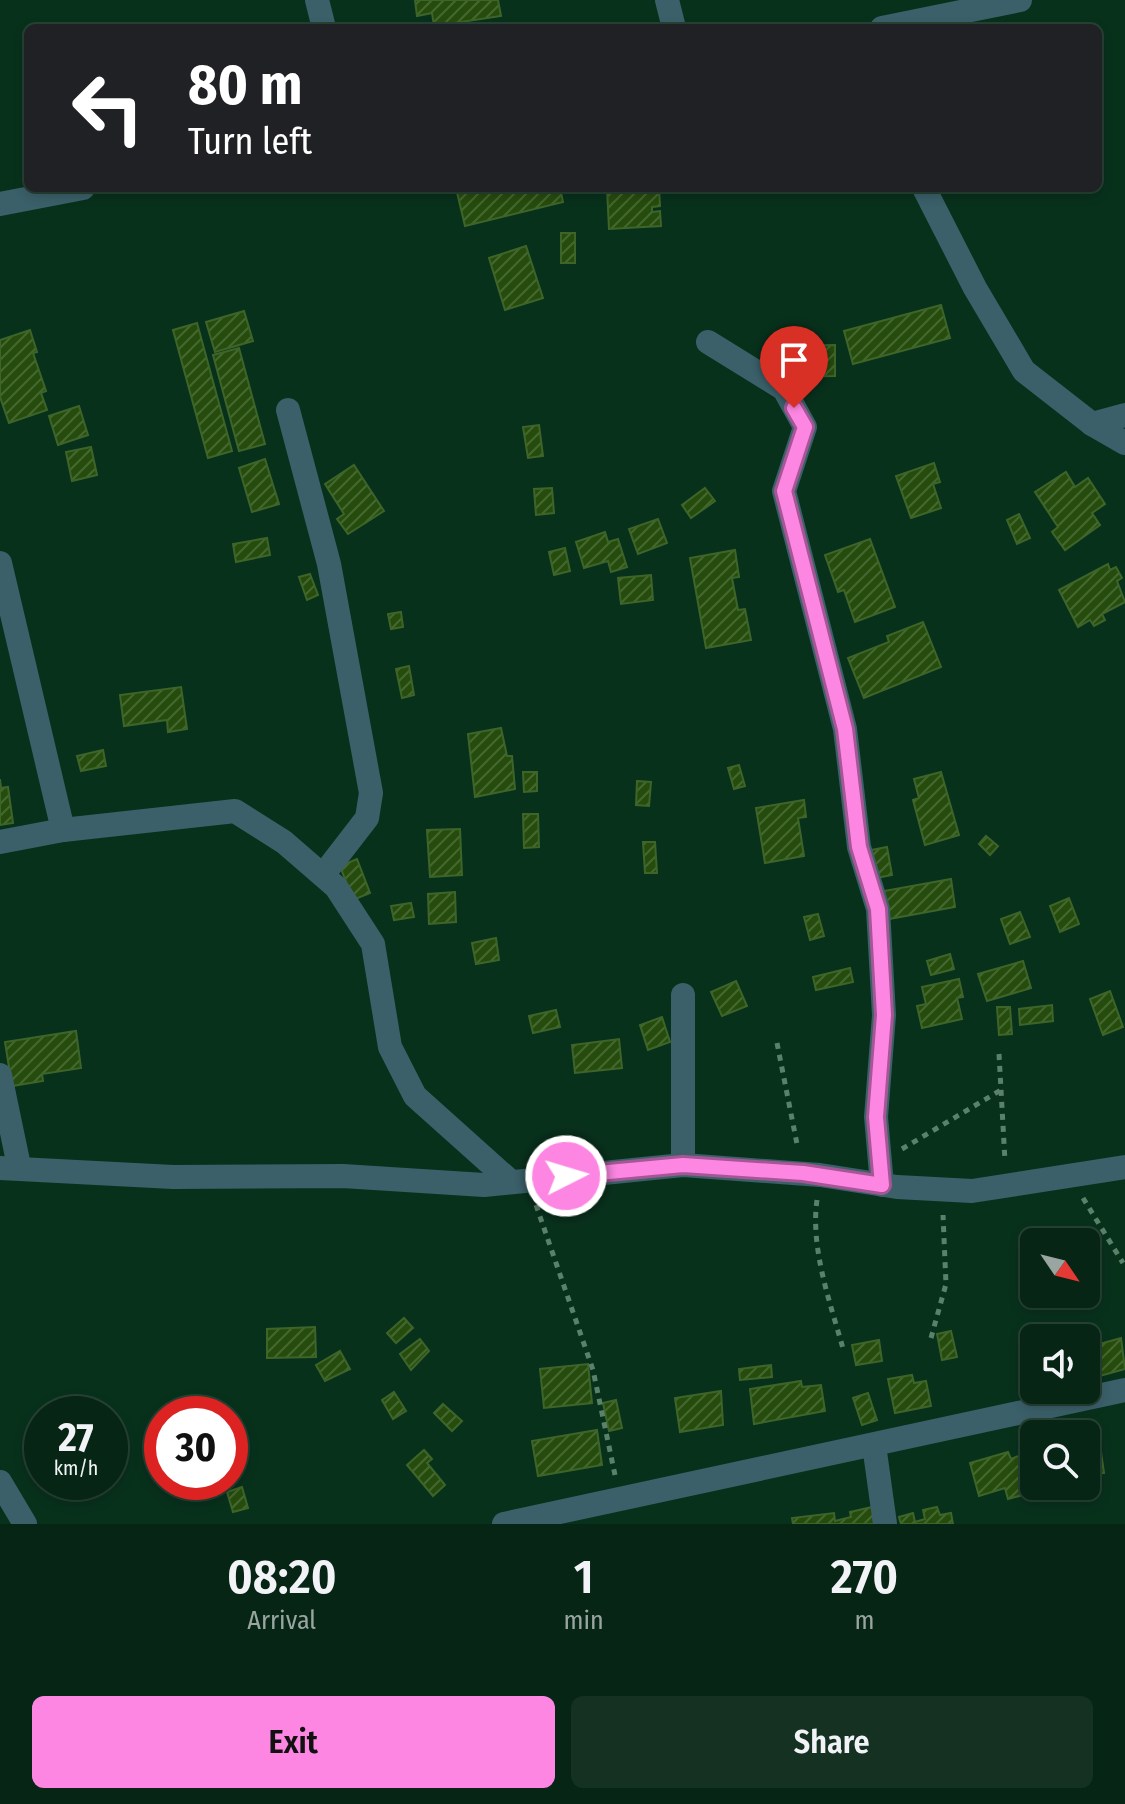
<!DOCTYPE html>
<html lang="en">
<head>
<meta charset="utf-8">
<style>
	body { margin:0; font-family:"Fira Sans Condensed",sans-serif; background:#143122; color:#f1f3f6; height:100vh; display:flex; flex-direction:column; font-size:30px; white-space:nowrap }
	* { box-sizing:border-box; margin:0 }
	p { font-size:26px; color:#98a5a0 }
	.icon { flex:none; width:44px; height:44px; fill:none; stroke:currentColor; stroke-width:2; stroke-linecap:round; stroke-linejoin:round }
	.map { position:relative; height:1524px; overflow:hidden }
	.panel { display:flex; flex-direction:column; background:#062515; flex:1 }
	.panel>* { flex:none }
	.top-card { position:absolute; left:24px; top:24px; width:1078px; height:168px; border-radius:12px; box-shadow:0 4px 12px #0003,0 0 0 2px #274234; background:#202124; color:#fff; overflow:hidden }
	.needle { width:52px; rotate:125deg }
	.buttons { position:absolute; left:1020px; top:1228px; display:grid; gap:16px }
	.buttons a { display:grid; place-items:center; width:80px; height:80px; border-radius:12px; background:#062515; box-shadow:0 4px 12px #0003,0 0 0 2px #274234; font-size:40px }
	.speed { position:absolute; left:24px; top:1396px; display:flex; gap:16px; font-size:40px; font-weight:700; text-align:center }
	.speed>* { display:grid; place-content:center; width:104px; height:104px; border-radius:50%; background:#062515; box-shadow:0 4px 12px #0003,0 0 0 2px #274234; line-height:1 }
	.speed small { font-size:20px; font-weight:400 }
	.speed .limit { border:12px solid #d22; background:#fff; color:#111 }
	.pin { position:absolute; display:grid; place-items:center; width:68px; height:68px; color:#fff; margin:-82px -34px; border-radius:50% 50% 50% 0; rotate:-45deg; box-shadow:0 0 8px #0007 }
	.pin .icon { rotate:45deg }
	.me { position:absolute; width:88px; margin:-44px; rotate:85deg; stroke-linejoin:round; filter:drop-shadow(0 0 6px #0008) }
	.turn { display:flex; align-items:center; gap:28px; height:168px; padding:0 32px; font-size:36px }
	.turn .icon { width:104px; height:104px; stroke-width:2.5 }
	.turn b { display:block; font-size:56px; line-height:68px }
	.eta { display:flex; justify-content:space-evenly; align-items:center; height:136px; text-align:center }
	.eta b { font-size:48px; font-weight:600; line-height:56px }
	.cta { display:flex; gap:16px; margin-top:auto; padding:16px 32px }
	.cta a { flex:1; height:92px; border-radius:12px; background:#fd86e3; color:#111; font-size:32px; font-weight:600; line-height:92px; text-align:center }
	.cta a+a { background:#143122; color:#f1f3f6 }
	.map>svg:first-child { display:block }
	.building { fill:url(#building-hatch); stroke:#3e6529; stroke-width:2 }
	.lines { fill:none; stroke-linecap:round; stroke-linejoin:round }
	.path { stroke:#5a816a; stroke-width:5; stroke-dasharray:6 6; stroke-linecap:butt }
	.minor { stroke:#3b606a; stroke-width:24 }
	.route-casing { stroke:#a45794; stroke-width:20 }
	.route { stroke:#fd86e3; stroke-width:14 }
</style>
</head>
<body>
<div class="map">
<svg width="1125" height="1524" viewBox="0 0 1125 1524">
	<defs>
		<pattern id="building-hatch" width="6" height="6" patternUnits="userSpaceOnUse" patternTransform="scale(2)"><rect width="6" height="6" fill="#264c0d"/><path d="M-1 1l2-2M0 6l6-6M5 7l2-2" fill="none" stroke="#456730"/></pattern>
	</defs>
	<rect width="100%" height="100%" fill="#08311c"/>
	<g class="building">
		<path d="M415,0H498L501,16L434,26L432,13L417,16Z"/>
		<path d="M456,188H560L563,202L465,226Z"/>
		<path d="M607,188H659L660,206L652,207V212L660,211L661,226L609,229Z"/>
		<rect x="561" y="233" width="14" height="30"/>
		<path d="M526,246L543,298L505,310L489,258Z"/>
		<path d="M941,305L950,338L853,364L844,331Z"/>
		<path d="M244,311L253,341L215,352L206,322Z"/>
		<path d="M197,323L232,451L208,458L173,330Z"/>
		<path d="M30,330L37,352L33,353L46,391L41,393L47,410L9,423L0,397V340Z"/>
		<path d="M835,345V376L779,377L778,346Z"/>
		<path d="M239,348L265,444L239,451L213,355Z"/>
		<path d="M79,406L88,435L58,445L49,416Z"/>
		<path d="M539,425L543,456L528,458L523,427Z"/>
		<path d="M91,447L97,475L72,481L66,452Z"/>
		<path d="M265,459L279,504L252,512L239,468Z"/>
		<path d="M934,463L940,482L933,484L941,508L911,518L896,476Z"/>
		<path d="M354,465L384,511L348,534L337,519L344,514L325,484Z"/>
		<path d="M1066,472L1075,487L1088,478L1105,504L1092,513L1100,525L1065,550L1052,532L1058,527L1035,492Z"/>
		<path d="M552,488L554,513L536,515L534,489Z"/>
		<path d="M705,488L715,501L691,518L682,505Z"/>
		<path d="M1019,514L1030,538L1017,544L1007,520Z"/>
		<path d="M658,519L667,543L638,554L629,529Z"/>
		<path d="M605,532L608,542L618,539L627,567L611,572L608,561L584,568L576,542Z"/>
		<path d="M267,538L270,555L236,562L233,544Z"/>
		<path d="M870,539L895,607L855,622L844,590L838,592L825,555Z"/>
		<path d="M565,548L570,571L554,575L549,552Z"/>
		<path d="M735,550L739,577L732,578L738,610L745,609L751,640L706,648L690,558Z"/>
		<path d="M1108,564L1110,570L1116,567L1122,578L1117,581L1125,602L1102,614L1105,620L1094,626L1090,620L1078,627L1059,590Z"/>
		<path d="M310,574L318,595L307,600L299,577Z"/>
		<path d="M651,575L653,600L621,604L618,578Z"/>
		<path d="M401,612L403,627L391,629L388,614Z"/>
		<path d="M923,622L941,667L864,698L848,658L889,642L887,636Z"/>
		<path d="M409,666L414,695L402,698L396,669Z"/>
		<path d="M181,687L187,729L168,732L167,720L124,726L120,695Z"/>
		<path d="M501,728L507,756H512L515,789L475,797L468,734Z"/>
		<path d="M103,750L106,766L81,771L77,756Z"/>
		<path d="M739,765L745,786L734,789L728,768Z"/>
		<path d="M523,772H537V791L524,792Z"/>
		<path d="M941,772L959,835L925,845L913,800L919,798L914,779Z"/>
		<path d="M0,779L1,788L8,787L13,823L0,825Z"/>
		<path d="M637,781L651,782L649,806L636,805Z"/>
		<path d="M804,800L806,817L798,818L804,856L765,863L756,808Z"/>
		<path d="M523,814H538L539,847L524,848Z"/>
		<path d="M460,829L462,875L430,877L427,830Z"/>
		<path d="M986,836L998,846L990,855L979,844Z"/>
		<path d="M643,842H655L657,873H645Z"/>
		<path d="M887,847L892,875L871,879L866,851Z"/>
		<path d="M357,859L370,893L353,900L340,866Z"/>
		<path d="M951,879L955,907L889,919L884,891Z"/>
		<path d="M455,892L456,922L429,924L428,894Z"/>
		<path d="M1069,898L1079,924L1060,932L1050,906Z"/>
		<path d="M411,903L414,917L394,920L391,906Z"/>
		<path d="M1020,912L1030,937L1010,944L1001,919Z"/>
		<path d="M818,914L824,936L810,940L804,917Z"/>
		<path d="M496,938L499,960L476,964L472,943Z"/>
		<path d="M950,954L954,969L931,975L927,961Z"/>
		<path d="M1023,961L1031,988L987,1001L978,974Z"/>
		<path d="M850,968L853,982L816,990L813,977Z"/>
		<path d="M959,979L963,997L957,998L962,1019L922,1028L917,1006L926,1004L922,987Z"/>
		<path d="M736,981L747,1006L722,1016L711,992Z"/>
		<path d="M1110,991L1123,1027L1103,1035L1090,999Z"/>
		<path d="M1052,1005L1053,1021L1020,1025L1019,1009Z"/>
		<path d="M997,1007H1010L1012,1034L999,1035Z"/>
		<path d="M556,1010L560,1027L533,1033L529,1016Z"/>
		<path d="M662,1017L670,1042L648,1050L640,1025Z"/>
		<path d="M76,1031L81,1068L42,1074L43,1081L12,1086L5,1042Z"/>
		<path d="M619,1039L622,1068L575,1073L572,1045Z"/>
		<path d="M404,1318L413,1328L396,1343L387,1333Z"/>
		<path d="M315,1327L316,1357L267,1358V1329Z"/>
		<path d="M1092,1329L1096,1345L1121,1338L1125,1369L1089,1379L1086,1338H1078L1077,1332Z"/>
		<path d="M951,1331L957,1357L942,1360L937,1334Z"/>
		<path d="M1047,1336L1034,1338V1369L1023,1370L1020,1338Z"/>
		<path d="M420,1339L429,1351L411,1370L400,1354Z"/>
		<path d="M879,1340L882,1361L856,1365L852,1345Z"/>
		<path d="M340,1351L350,1369L325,1381L316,1365Z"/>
		<path d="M588,1364L592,1403L544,1408L540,1369Z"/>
		<path d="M771,1365L772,1377L740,1380L739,1369Z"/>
		<path d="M912,1375L914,1383L926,1381L931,1406L895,1413L888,1379Z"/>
		<path d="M801,1381L802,1387L821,1385L825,1411L754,1424L750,1389Z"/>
		<path d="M721,1391L723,1425L680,1432L675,1398Z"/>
		<path d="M394,1392L406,1411L393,1419L382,1400Z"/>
		<path d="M868,1393L877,1420L862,1425L853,1398Z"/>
		<path d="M616,1400L622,1428L609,1431L603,1403Z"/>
		<path d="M443,1404L462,1421L452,1431L434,1413Z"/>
		<path d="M597,1430L602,1465L538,1476L532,1441Z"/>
		<path d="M1100,1445L1104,1473L1090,1475L1086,1448Z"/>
		<path d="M424,1450L432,1459L427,1463L445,1485L433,1496L407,1465Z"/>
		<path d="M1008,1452L1011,1459L1021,1455L1029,1481L1020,1483L1023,1495L1008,1499L1005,1488L979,1496L970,1463Z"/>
		<path d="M242,1487L248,1508L233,1512L227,1492Z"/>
		<path d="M872,1507L876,1524H793L792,1518L834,1513L835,1521L851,1517L850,1512Z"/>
		<path d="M937,1507L940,1515L951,1513L953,1524H901L899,1517L913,1513L915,1522L925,1519L923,1510Z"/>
	</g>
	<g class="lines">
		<g class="path">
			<path d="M777,1043L798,1149"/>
			<path d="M999,1054L1005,1161"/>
			<path d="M902,1149L1001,1090"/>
			<path d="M1083,1198L1123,1263"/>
			<path d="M817,1200C810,1249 831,1305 844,1352"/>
			<path d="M536,1205L593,1370L615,1475"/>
			<path d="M931,1338L946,1284L943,1215"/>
		</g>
		<g class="minor">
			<path d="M317,0L324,28"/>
			<path d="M667,0L674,28"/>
			<path d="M882,28L1020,0"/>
			<path d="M924,188L975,288L1024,371L1092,424L1125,443"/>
			<path d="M0,204L83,188"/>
			<path d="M708,342L784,389L805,427L784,491L845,729L859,847L878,909L884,1015L876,1117L882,1185"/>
			<path d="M288,410L329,564L371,793L367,818L323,875"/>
			<path d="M1092,424L1125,415"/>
			<path d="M0,563L63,830"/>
			<path d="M0,842L63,830L235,811L284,842L336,887L373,944L390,1047L415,1096L510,1181"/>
			<path d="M0,1075L19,1166"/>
			<path d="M683,1165V995"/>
			<path d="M0,1168L173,1177L343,1176L484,1185L683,1165L820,1175L897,1187L972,1191L1125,1167"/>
			<path d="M874,1445L885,1524"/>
			<path d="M0,1482L25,1524"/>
			<path d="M504,1524L1125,1390"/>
		</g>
	</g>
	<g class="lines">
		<defs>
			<path id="route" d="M566,1176L683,1165L803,1173L882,1185L876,1117L884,1015L878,909L859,847L845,729L784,491L805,427L794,408"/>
		</defs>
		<use href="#route" class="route-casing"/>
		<use href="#route" class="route"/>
	</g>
</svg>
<div class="buttons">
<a><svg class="needle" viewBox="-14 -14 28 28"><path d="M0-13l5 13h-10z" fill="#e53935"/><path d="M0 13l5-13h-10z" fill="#98a5a0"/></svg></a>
<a><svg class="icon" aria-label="sound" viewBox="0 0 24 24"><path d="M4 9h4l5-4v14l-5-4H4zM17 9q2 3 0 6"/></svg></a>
<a><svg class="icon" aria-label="search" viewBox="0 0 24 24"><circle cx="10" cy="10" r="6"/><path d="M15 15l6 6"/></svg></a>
</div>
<div class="speed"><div>27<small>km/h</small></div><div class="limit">30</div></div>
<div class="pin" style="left:794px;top:408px;background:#d93025"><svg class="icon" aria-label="arrive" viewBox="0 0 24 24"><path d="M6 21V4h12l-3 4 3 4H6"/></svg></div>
<svg class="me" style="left:566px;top:1176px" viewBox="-20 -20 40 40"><circle r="17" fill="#fd86e3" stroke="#fff" stroke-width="3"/><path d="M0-11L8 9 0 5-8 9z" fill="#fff"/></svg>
<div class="top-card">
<div class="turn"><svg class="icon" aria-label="left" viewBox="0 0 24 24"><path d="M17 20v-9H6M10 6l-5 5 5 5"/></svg><div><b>80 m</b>Turn left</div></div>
</div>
</div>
<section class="panel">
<div class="eta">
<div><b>08:20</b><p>Arrival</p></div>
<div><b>1</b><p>min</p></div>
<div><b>270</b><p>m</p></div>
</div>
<div class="cta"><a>Exit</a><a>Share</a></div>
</section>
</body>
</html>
